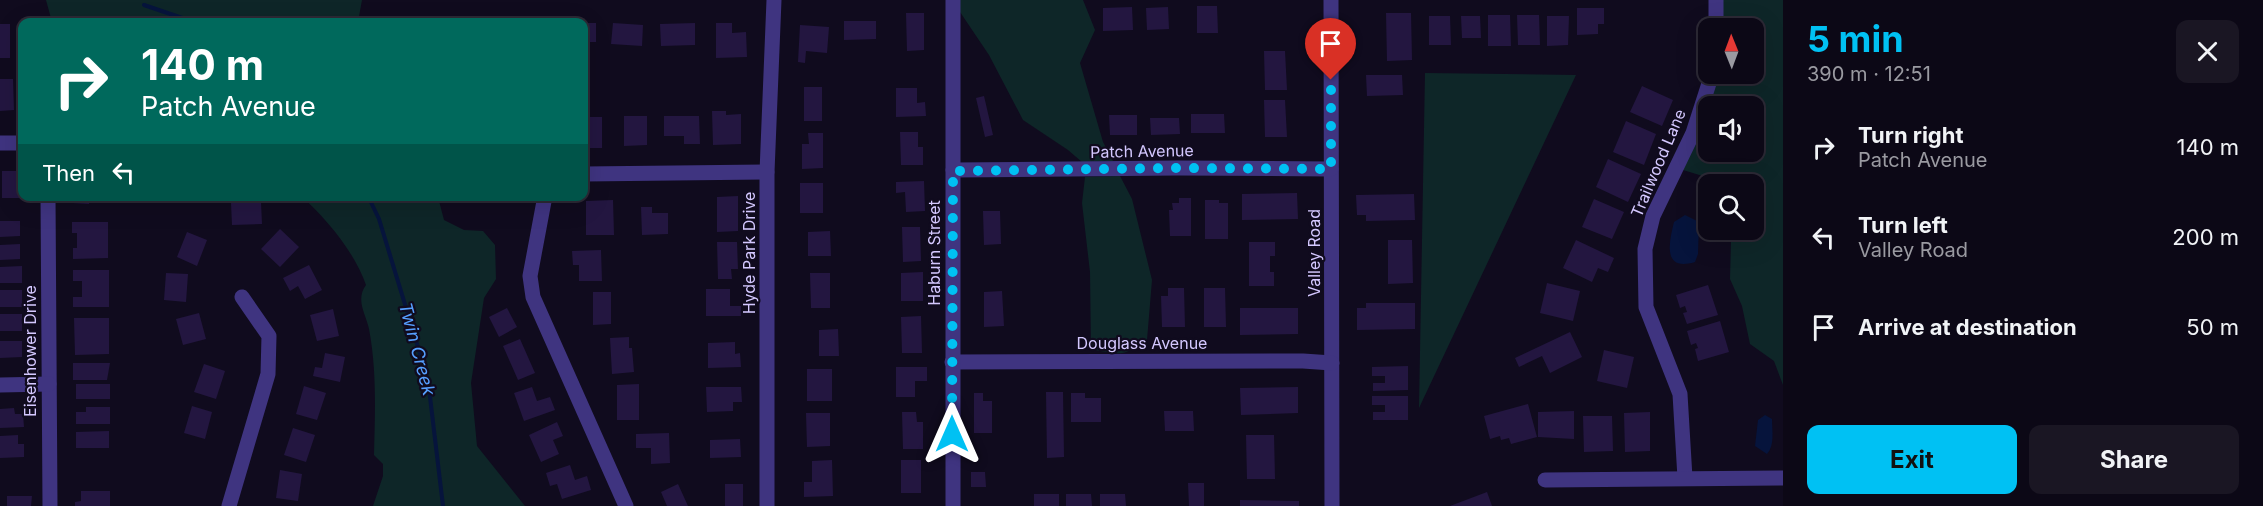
<!DOCTYPE html>
<html lang="en">
<head>
<meta charset="utf-8">
<style>
	body { margin:0; font-family:Inter,sans-serif; background:#1a1623; color:#f1f3f6; height:100vh; display:flex; flex-direction:column; font-size:22px; white-space:nowrap }
	* { box-sizing:border-box; margin:0 }
	p { font-size:20px; color:#9a9aa1 }
	.icon { flex:none; width:33px; height:33px; fill:none; stroke:currentColor; stroke-width:2; stroke-linecap:round; stroke-linejoin:round }
	.map { position:relative; flex:1; overflow:hidden }
	.panel { display:flex; flex-direction:column; background:#0c0816; width:480px }
	.panel>* { flex:none }
	.top-card { position:absolute; left:18px; top:18px; width:570px; height:183px; border-radius:12px; box-shadow:0 6px 24px #0002,0 0 0 2px #2c2935; background:#00695c; color:#fff; overflow:hidden }
	.needle { width:39px; rotate:359deg }
	.buttons { position:absolute; left:1698px; top:18px; display:grid; gap:12px }
	.buttons a { display:grid; place-items:center; width:66px; height:66px; border-radius:12px; background:#0c0816; box-shadow:0 6px 24px #0002,0 0 0 2px #2c2935; font-size:30px }
	.pin { position:absolute; display:grid; place-items:center; width:51px; height:51px; color:#fff; margin:-62px -26px; border-radius:50% 50% 50% 0; rotate:-45deg; box-shadow:0 0 6px #0007 }
	.pin .icon { rotate:45deg }
	.me { position:absolute; width:66px; margin:-33px; rotate:0deg; stroke-linejoin:round; filter:drop-shadow(0 0 4px #0008) }
	.turn { display:flex; align-items:center; gap:21px; height:126px; padding:0 24px; font-size:27px }
	.turn .icon { width:78px; height:78px; stroke-width:2.5 }
	.turn b { display:block; font-size:42px; line-height:51px }
	.then { display:flex; align-items:center; height:57px; padding:0 24px; background:#0003; gap:12px; font-size:22px }
	.round { display:grid; place-items:center; flex:none; width:63px; height:63px; border-radius:12px; background:#1a1623 }
	.headline { display:flex; align-items:center; justify-content:space-between; height:102px; padding:0 24px }
	h1 { font-size:36px; font-weight:700; line-height:45px; color:#00c1f3 }
	.action { display:flex; gap:12px; margin-top:auto; padding:12px 24px }
	.action a { flex:1; height:69px; border-radius:12px; background:#00c1f3; color:#111; font-size:24px; font-weight:700; line-height:69px; text-align:center }
	.action a+a { background:#1a1623; color:#f1f3f6 }
	ul { padding:0; list-style:none }
	li { display:flex; align-items:center; gap:18px; height:90px; padding:0 24px }
	li div { flex:1 }
	li b { display:block; font-size:22px }
	li em { font-style:normal }
	main { display:flex; flex:1; min-height:0 }
	.map>svg:first-child { display:block }
	.green { fill:#0e2628; fill-rule:evenodd }
	.water { fill:#06143c }
	.lines { fill:none; stroke-linecap:round; stroke-linejoin:round }
	.stream { stroke:#06143c; stroke-width:4 }
	.building { fill:#231640 }
	.minor { stroke:#3f3480; stroke-width:15 }
	.route { stroke:#00c1f3; stroke-width:10; stroke-dasharray:0 18 }
	.labels { text-anchor:middle; stroke-width:4.5; stroke-linejoin:round; paint-order:stroke }
	.street-label { font-size:16px; fill:#d4c8ff; stroke:#100b1e }
	.water-label { font-size:18px; font-style:italic; fill:#569fff; stroke:#100b1e }
</style>
</head>
<body>
<main>
<div class="map">
<svg width="1783" height="506" viewBox="0 0 1783 506">
	<rect width="100%" height="100%" fill="#100b1e"/>
	<g class="green">
		<path d="M46,0H362L358,22H52Z"/>
		<path d="M960,0H1083L1095,30L1080,63L1103,142L1113,161L1082,162L1068,150L1023,120L989,55L960,12Z"/>
		<path d="M1722,0H1783V385L1774,361L1750,344L1742,306L1730,279L1731,241L1736,230H1754V184H1729L1683,170L1719,74H1754V28H1722ZM1708,106H1754V152H1708Z"/>
		<path d="M1425,73L1576,75L1419,408Z"/>
		<path d="M1120,176L1132,199L1152,280L1147,340C1124,357 1119,355 1091,349L1090,272L1082,203L1085,177Z"/>
		<path d="M302,197H438L444,220L464,230L483,231L495,245L496,279L484,298L471,383L477,446L525,506H373L383,476V464L374,455C375,414 377,371 369,329C366,314 355,300 366,285C355,253 327,219 302,197Z"/>
	</g>
	<g class="water">
		<path d="M1685,215L1699,222L1698,254L1695,262C1662,272 1669,242 1674,222Z"/>
		<path d="M1765,415L1772,419C1772,431 1775,445 1767,454L1755,446L1758,420Z"/>
	</g>
	<g class="lines">
		<g class="stream">
			<path d="M144,5L194,22"/>
			<path d="M368,196L379,219L428,380L443,506"/>
		</g>
	</g>
	<g class="building">
		<path d="M1197,6H1217L1218,33H1197Z"/>
		<path d="M1132,7L1133,30L1103,31V8Z"/>
		<path d="M1168,7L1169,29L1147,30L1146,8Z"/>
		<path d="M1577,8H1604V24H1598V34L1577,35Z"/>
		<path d="M906,13H924V50L907,51Z"/>
		<path d="M1386,13H1411L1412,60L1387,61Z"/>
		<path d="M1488,15H1510L1511,46H1488Z"/>
		<path d="M1517,15H1539L1540,45H1518Z"/>
		<path d="M1429,16H1450L1451,45H1429Z"/>
		<path d="M1461,16H1480L1481,38H1462Z"/>
		<path d="M1547,16H1569L1568,45L1547,46Z"/>
		<path d="M844,21H876V39L844,40Z"/>
		<rect x="584" y="23" width="12" height="19"/>
		<path d="M613,23L643,25L642,46L611,44Z"/>
		<path d="M695,23V45L661,46L660,24Z"/>
		<path d="M716,23H732V33L746,32L747,57L716,58Z"/>
		<rect x="0" y="24" width="10" height="34"/>
		<path d="M800,25L829,27L827,53L806,51L805,63L798,62Z"/>
		<path d="M1264,51H1285L1287,90H1265Z"/>
		<path d="M1366,75H1402L1403,95L1367,96Z"/>
		<path d="M0,79H13L14,110L0,111Z"/>
		<path d="M1642,86L1673,100L1662,126L1630,112Z"/>
		<rect x="804" y="87" width="18" height="34"/>
		<path d="M896,88H917V103L925,102L926,116L896,117Z"/>
		<path d="M984,96L993,135L985,137L976,98Z"/>
		<path d="M1264,100H1285L1287,137H1265Z"/>
		<path d="M712,111H726V115L741,114V144L713,145Z"/>
		<path d="M1191,114H1224L1225,133H1191Z"/>
		<path d="M1109,115H1137V135H1110Z"/>
		<path d="M624,116H647V145L624,146Z"/>
		<path d="M664,116H699L700,144H684V136H664Z"/>
		<path d="M584,117H602V148H588V140H584Z"/>
		<path d="M1150,118H1179L1180,134L1151,135Z"/>
		<path d="M1626,121L1656,134L1644,165L1613,152Z"/>
		<path d="M900,132H918V147H923V165H901Z"/>
		<path d="M808,133H823V168L802,169V144H809Z"/>
		<path d="M1608,159L1641,174L1628,202L1596,187Z"/>
		<path d="M2,171H19L20,198H2Z"/>
		<path d="M924,181L925,211L906,212L905,192L896,193V182Z"/>
		<rect x="800" y="183" width="23" height="30"/>
		<path d="M1297,193L1298,219L1242,220V194Z"/>
		<path d="M1414,194L1415,220L1366,221V215H1357L1356,195Z"/>
		<path d="M73,196H89V204L73,203Z"/>
		<path d="M738,196V231L717,232V197Z"/>
		<path d="M1179,198H1191V236H1170L1169,210H1173L1172,203H1179Z"/>
		<path d="M1594,199L1624,212L1612,239L1582,227Z"/>
		<path d="M613,200L614,235H586V201Z"/>
		<path d="M1205,200H1219V203H1228V239H1205Z"/>
		<path d="M261,202L262,224L232,225L231,203Z"/>
		<path d="M641,207H652V213H668V234L642,235Z"/>
		<path d="M983,211H1000L1001,244L984,245Z"/>
		<path d="M0,221H20V236L0,237Z"/>
		<path d="M72,222H108V258L73,259V248H77V233H72Z"/>
		<path d="M902,227H920L921,261L903,262Z"/>
		<path d="M280,229L299,247L280,267L261,249Z"/>
		<path d="M830,231L831,256H808V232Z"/>
		<path d="M187,232L207,240L197,266L177,257Z"/>
		<path d="M1388,240H1412L1413,283L1388,284Z"/>
		<path d="M1576,240L1614,258L1608,272L1598,268L1592,282L1563,268Z"/>
		<path d="M717,242H737L738,269H731L732,279H718Z"/>
		<path d="M1249,242H1275V256H1270V272H1274V286H1249Z"/>
		<path d="M20,244V259L0,260V245Z"/>
		<path d="M601,250L602,281H579V265H573L572,251Z"/>
		<path d="M309,265L322,290L305,299L298,286L290,291L283,278Z"/>
		<path d="M22,266V283H0V267Z"/>
		<path d="M73,270H109V307H73V297H82V281H73Z"/>
		<path d="M923,272V301H901V273Z"/>
		<path d="M166,273L188,274L186,302L164,300Z"/>
		<path d="M810,273H830V308H811Z"/>
		<path d="M1547,283L1580,291L1573,321L1540,313Z"/>
		<path d="M1708,285L1718,315L1687,324L1683,313L1687,312L1685,306L1680,308L1676,295Z"/>
		<path d="M1168,288H1184L1185,327H1162L1161,296H1168Z"/>
		<path d="M1204,288H1225L1226,327H1204Z"/>
		<path d="M706,289H730V306H741V316H706Z"/>
		<rect x="0" y="290" width="22" height="17"/>
		<path d="M1002,291L1004,326L984,327V292Z"/>
		<path d="M593,292H611V324L593,325Z"/>
		<path d="M1366,303H1415V329L1357,330V308H1366Z"/>
		<path d="M507,308L517,327L499,337L489,317Z"/>
		<path d="M1240,308H1298V334L1240,335Z"/>
		<path d="M333,309L339,336L317,341L310,315Z"/>
		<path d="M199,313L206,339L183,345L176,319Z"/>
		<rect x="0" y="314" width="22" height="17"/>
		<path d="M921,316L922,353H902L901,317Z"/>
		<path d="M74,318H109V354L75,355Z"/>
		<path d="M1720,321L1729,352L1698,361L1695,349L1698,348L1696,343L1691,345L1687,331Z"/>
		<path d="M838,329L839,356H819V330Z"/>
		<path d="M1570,332L1582,357L1550,373L1542,356L1519,367L1515,358Z"/>
		<path d="M629,337V348H632L634,372L612,374L610,338Z"/>
		<path d="M520,339L535,373L518,380L503,346Z"/>
		<path d="M0,341H22V357L0,358Z"/>
		<path d="M735,342V354L740,353L741,367L708,368V343Z"/>
		<path d="M1604,350L1634,357L1627,388L1597,381Z"/>
		<path d="M325,353L345,357L340,382L313,376L315,367L322,368Z"/>
		<path d="M73,363H110L107,380H73Z"/>
		<path d="M204,364L225,371L216,399L194,392Z"/>
		<path d="M1408,366V390L1373,391V383H1385V376H1372V367Z"/>
		<path d="M896,367H927V381H915V397H896Z"/>
		<rect x="807" y="369" width="25" height="32"/>
		<rect x="76" y="384" width="34" height="15"/>
		<path d="M639,384V420H617V385Z"/>
		<path d="M304,386L326,393L317,420L296,414Z"/>
		<path d="M532,387L537,401L550,397L555,410L524,421L514,393Z"/>
		<path d="M706,387H741L742,402H733V411L707,412Z"/>
		<path d="M1298,387V413L1241,415L1240,388Z"/>
		<path d="M1046,392H1063L1064,457L1047,458Z"/>
		<path d="M974,393H983V401H992V433H974Z"/>
		<path d="M1071,393H1085V398H1101V422H1071Z"/>
		<path d="M1372,396H1408V420H1373V412H1385V405H1372Z"/>
		<path d="M1528,404L1537,437L1511,444L1509,438L1501,440L1500,436L1490,439L1484,416Z"/>
		<path d="M192,406L212,412L205,439L184,433Z"/>
		<path d="M86,407H110V424H76V412H86Z"/>
		<path d="M14,408L15,414H23L24,427L0,428V409Z"/>
		<path d="M1164,411H1193L1194,431H1165Z"/>
		<path d="M1574,411V439L1538,437V412Z"/>
		<path d="M902,412H916L917,422H923V449H903Z"/>
		<path d="M1650,412V451L1625,452L1624,413Z"/>
		<path d="M806,413H830V446L807,447Z"/>
		<path d="M1583,416H1612L1613,451L1584,452Z"/>
		<path d="M557,422L563,436L553,440L559,454L541,462L529,435Z"/>
		<path d="M293,428L315,435L306,462L284,455Z"/>
		<path d="M109,431V448H76V432Z"/>
		<path d="M669,433L670,463L651,464V448H636V434Z"/>
		<path d="M18,435V444H24V457L0,458V436Z"/>
		<path d="M1246,435H1274L1275,479H1247Z"/>
		<path d="M740,439L741,457L710,458V440Z"/>
		<path d="M832,460L833,496L804,497V482H812V461Z"/>
		<rect x="901" y="460" width="20" height="33"/>
		<path d="M570,465L575,480L587,476L591,490L562,499L557,484L550,486L546,473Z"/>
		<path d="M280,470L302,474L298,501L276,498Z"/>
		<path d="M971,472H985L986,487H971Z"/>
		<path d="M1188,483H1204V506H1189Z"/>
		<path d="M678,484L688,506H667L661,492Z"/>
		<rect x="725" y="484" width="18" height="22"/>
		<path d="M81,491H110V506H75V502L81,501Z"/>
		<path d="M1487,492L1492,506H1450Z"/>
		<rect x="1034" y="494" width="25" height="12"/>
		<path d="M1066,494H1091L1092,506H1066Z"/>
		<path d="M1100,494H1125L1126,506H1100Z"/>
		<path d="M7,496H32L31,506H7Z"/>
		<path d="M1240,500L1299,501V506H1240Z"/>
	</g>
	<g class="lines">
		<g class="minor">
			<path d="M1331,0L1332,506"/>
			<path d="M1716,28V0"/>
			<path d="M0,143H22"/>
			<path d="M953,170L1178,168L1331,169"/>
			<path d="M584,174L767,172"/>
			<path d="M48,196L50,506"/>
			<path d="M545,196L530,276L533,297L626,506"/>
			<path d="M952,362L1303,361L1332,363"/>
			<path d="M0,385L49,384"/>
			<path d="M1685,478L1680,394L1646,307L1645,249L1653,216L1693,133L1712,74"/>
			<path d="M1545,480L1783,478"/>
			<path d="M229,506L268,374L269,336L242,297"/>
			<path d="M767,506V172L774,0"/>
			<path d="M953,506V0"/>
		</g>
	</g>
	<g class="lines">
		<path class="route" d="M952,434L953,171L1178,168L1331,169V80"/>
	</g>
	<g class="labels">
		<g class="street-label">
			<text transform="translate(1142 151) rotate(-1)" y="6">Patch Avenue</text>
			<text transform="translate(1658 163) rotate(-67)" y="6">Trailwood Lane</text>
			<text transform="translate(749 253) rotate(-90)" y="6">Hyde Park Drive</text>
			<text transform="translate(934 253) rotate(-90)" y="6">Haburn Street</text>
			<text transform="translate(1314 253) rotate(-90)" y="6">Valley Road</text>
			<text x="1142" y="349">Douglass Avenue</text>
			<text transform="translate(30 351) rotate(-90)" y="6">Eisenhower Drive</text>
		</g>
		<g class="water-label">
			<text transform="translate(417 349) rotate(75)" y="6">Twin Creek</text>
		</g>
	</g>
</svg>
<div class="buttons">
<a><svg class="needle" viewBox="-14 -14 28 28"><path d="M0-13l5 13h-10z" fill="#e53935"/><path d="M0 13l5-13h-10z" fill="#9a9aa1"/></svg></a>
<a><svg class="icon" aria-label="sound" viewBox="0 0 24 24"><path d="M4 9h4l5-4v14l-5-4H4zM17 9q2 3 0 6"/></svg></a>
<a><svg class="icon" aria-label="search" viewBox="0 0 24 24"><circle cx="10" cy="10" r="6"/><path d="M15 15l6 6"/></svg></a>
</div>
<div class="pin" style="left:1331px;top:80px;background:#d93025"><svg class="icon" aria-label="arrive" viewBox="0 0 24 24"><path d="M6 21V4h12l-3 4 3 4H6"/></svg></div>
<svg class="me" style="left:952px;top:434px" viewBox="-20 -20 40 40"><path d="M0-17L14 15 0 8-14 15z" fill="#00c1f3" stroke="#fff" stroke-width="4"/></svg>
<div class="top-card">
<div class="turn"><svg class="icon" aria-label="right" viewBox="0 0 24 24"><path d="M7 20v-9h11M14 6l5 5-5 5"/></svg><div><b>140 m</b>Patch Avenue</div></div>
<div class="then">Then<svg class="icon" aria-label="left" viewBox="0 0 24 24"><path d="M17 20v-9H6M10 6l-5 5 5 5"/></svg></div>
</div>
</div>
<section class="panel">
<div class="headline"><div><h1>5 min</h1><p>390 m · 12:51</p></div><a class="round"><svg class="icon" aria-label="close" viewBox="0 0 24 24"><path d="M6 6l12 12M18 6L6 18"/></svg></a></div>
<ul>
<li><svg class="icon" aria-label="right" viewBox="0 0 24 24"><path d="M7 20v-9h11M14 6l5 5-5 5"/></svg><div><b>Turn right</b><p>Patch Avenue</p></div><em>140 m</em></li>
<li><svg class="icon" aria-label="left" viewBox="0 0 24 24"><path d="M17 20v-9H6M10 6l-5 5 5 5"/></svg><div><b>Turn left</b><p>Valley Road</p></div><em>200 m</em></li>
<li><svg class="icon" aria-label="arrive" viewBox="0 0 24 24"><path d="M6 21V4h12l-3 4 3 4H6"/></svg><div><b>Arrive at destination</b></div><em>50 m</em></li>
</ul>
<div class="action"><a>Exit</a><a>Share</a></div>
</section>
</main>
</body>
</html>
